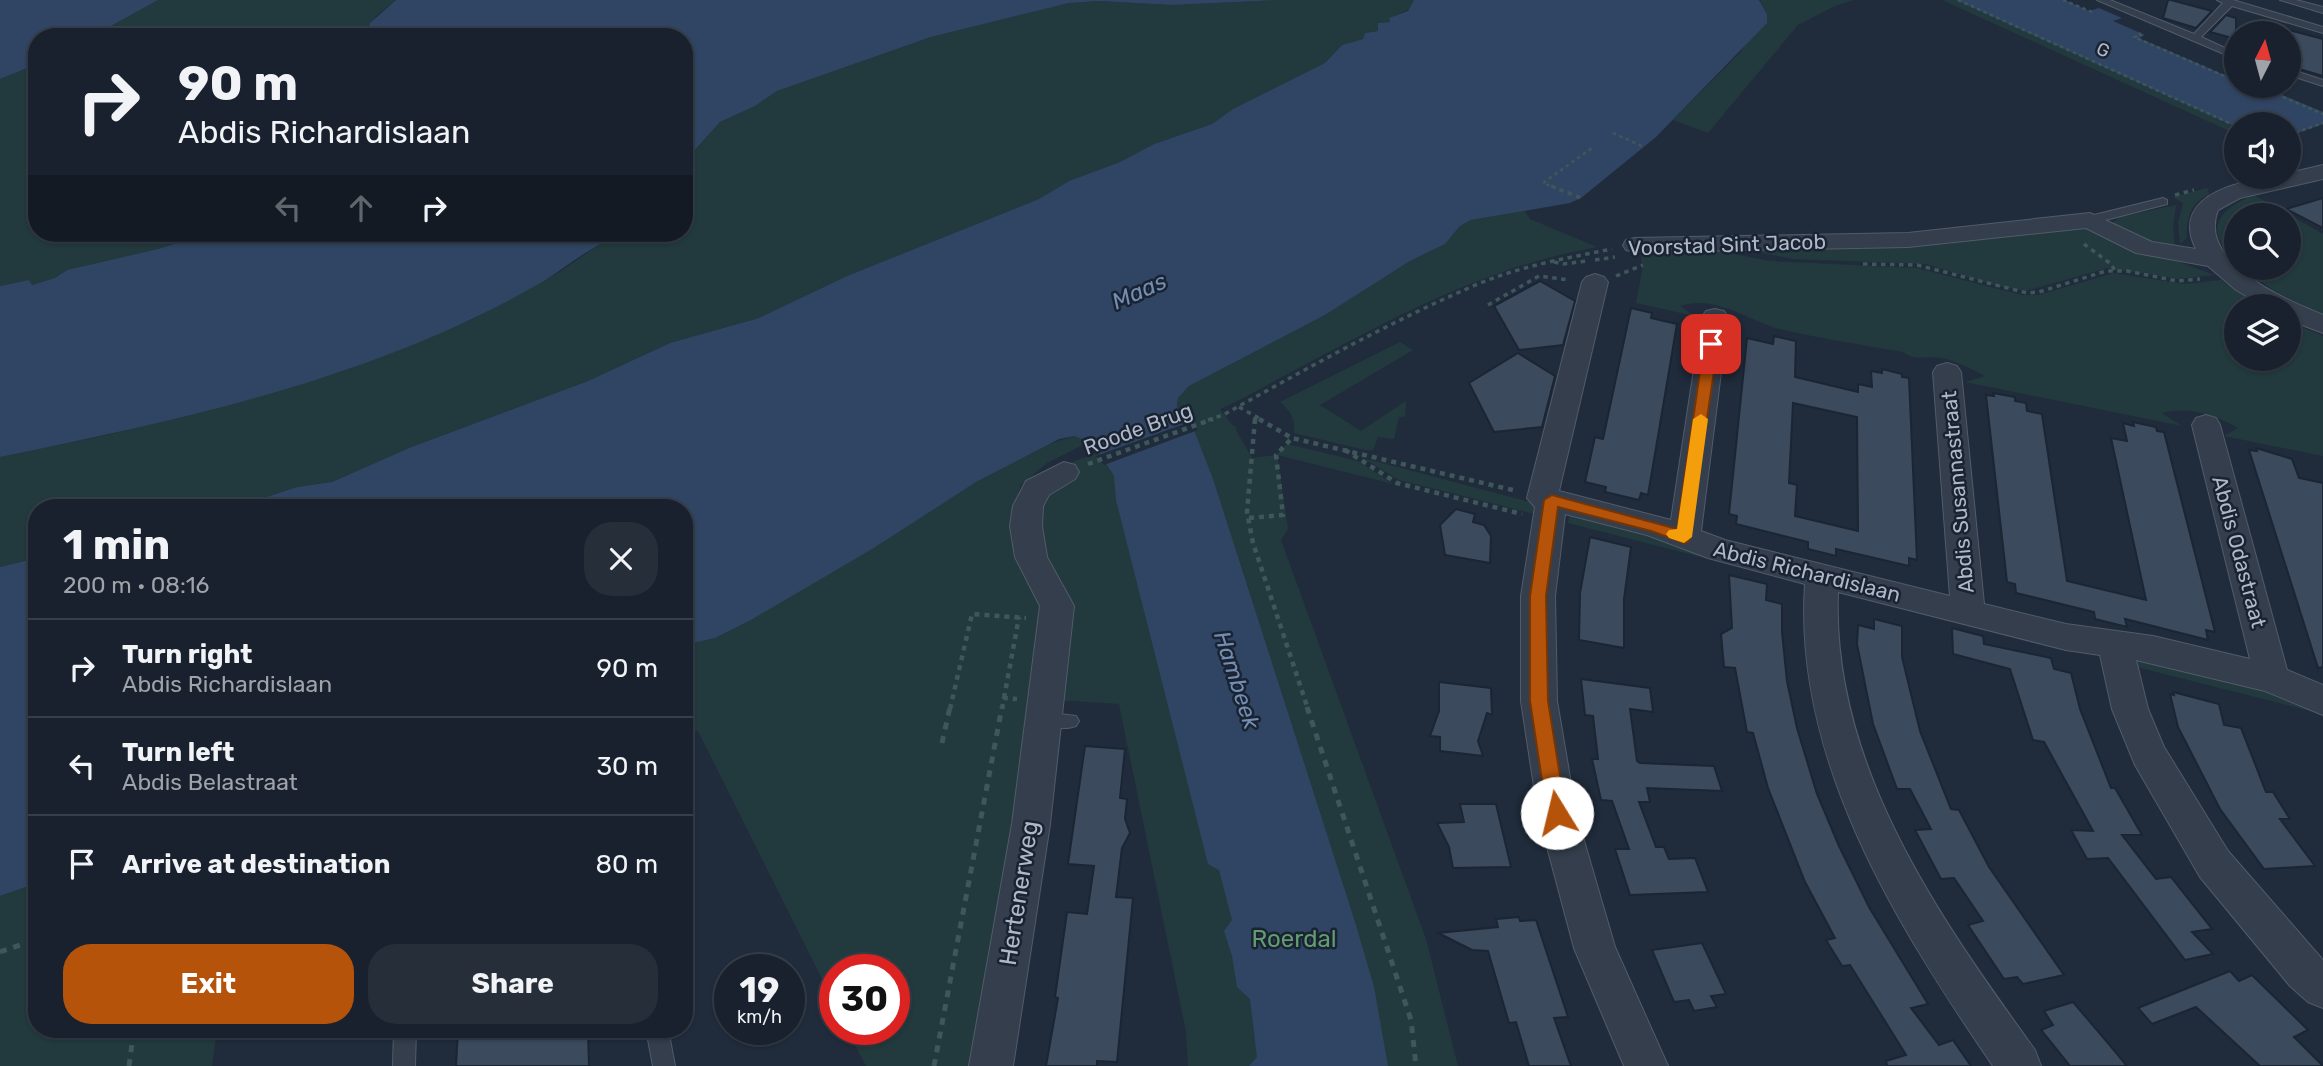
<!DOCTYPE html>
<html lang="en">
<head>
<meta charset="utf-8">
<style>
	body { margin:0; font-family:Rubik,sans-serif; background:#252e39; color:#f1f3f6; height:100vh; display:flex; flex-direction:column; font-size:26px; white-space:nowrap }
	* { box-sizing:border-box; margin:0 }
	p { font-size:23px; color:#9fa3aa }
	.icon { flex:none; width:38px; height:38px; fill:none; stroke:currentColor; stroke-width:2; stroke-linecap:round; stroke-linejoin:round }
	.map { position:relative; flex:1; overflow:hidden }
	.sheet { position:absolute; left:28px; top:499px; width:665px; height:539px; display:flex; flex-direction:column; background:#18212d; border-radius:28px; box-shadow:0 2px 5px #0004,0 0 0 2px #363e49 }
	.sheet>* { flex:none }
	.hud { position:absolute; left:28px; top:28px; width:665px; height:214px; border-radius:28px; box-shadow:0 2px 5px #0004,0 0 0 2px #363e49; background:#18212d; color:#f1f3f6; overflow:hidden }
	.needle { width:46px; rotate:6deg }
	.controls { position:absolute; left:2224px; top:21px; display:grid; gap:14px }
	.controls a { display:grid; place-items:center; width:77px; height:77px; border-radius:50%; background:#18212d; box-shadow:0 2px 5px #0004,0 0 0 2px #363e49; font-size:35px }
	.speed { position:absolute; left:714px; top:954px; display:flex; gap:14px; font-size:35px; font-weight:700; text-align:center }
	.speed>* { display:grid; place-content:center; width:91px; height:91px; border-radius:50%; background:#18212d; box-shadow:0 2px 5px #0004,0 0 0 2px #363e49; line-height:1 }
	.speed small { font-size:18px; font-weight:400 }
	.speed .limit { border:10px solid #d22; background:#fff; color:#111 }
	.pin { position:absolute; display:grid; place-items:center; width:60px; height:60px; color:#fff; margin:-30px; border-radius:14px; box-shadow:0 4px 10px #0006 }
	.me { position:absolute; width:77px; margin:-38px; rotate:351deg; stroke-linejoin:round; filter:drop-shadow(0 0 5px #0008) }
	.turn { display:flex; align-items:center; gap:24px; height:147px; padding:0 35px; font-size:32px }
	.turn .icon { width:91px; height:91px; stroke-width:2.5 }
	.turn b { display:block; font-size:49px; line-height:60px }
	.lanes { display:flex; align-items:center; height:66px; padding:0 35px; background:#0003; justify-content:center; gap:35px; direction:ltr }
	.lanes .off { opacity:.35 }
	.round { display:grid; place-items:center; flex:none; width:74px; height:74px; border-radius:28px; background:#252e39 }
	.head { display:flex; align-items:center; justify-content:space-between; height:119px; padding:0 35px }
	h1 { font-size:42px; font-weight:700; line-height:52px }
	.button { display:flex; gap:14px; margin-top:auto; padding:14px 35px }
	.button a { flex:1; height:80px; border-radius:28px; background:#b45309; color:#fff; font-size:28px; font-weight:700; line-height:80px; text-align:center }
	.button a+a { background:#252e39; color:#f1f3f6 }
	ul { padding:0; list-style:none }
	li { display:flex; align-items:center; gap:21px; height:98px; padding:0 35px; border-top:2px solid #363e49 }
	li div { flex:1 }
	li b { display:block; font-size:26px }
	li em { font-style:normal }
	.map>svg:first-child { display:block }
	.green { fill:#223a3d }
	.water { fill:#304563 }
	.pier { fill:#202c3c }
	.building { fill:#3b4a5c; stroke:#1b2533; stroke-width:2; fill-rule:evenodd }
	.lines { fill:none; stroke-linecap:round; stroke-linejoin:round }
	.service-casing { stroke:#525b6a; stroke-width:2 }
	.minor-casing { stroke:#525b6a; stroke-width:2 }
	.path-far3 { stroke:#3f575a; stroke-width:2.5; stroke-dasharray:3.5 3.5; stroke-linecap:butt }
	.path-far2 { stroke:#3f575a; stroke-width:3.5; stroke-dasharray:4.5 4.5; stroke-linecap:butt }
	.path-far1 { stroke:#3f575a; stroke-width:4.5; stroke-dasharray:5 5; stroke-linecap:butt }
	.path { stroke:#3f575a; stroke-width:5; stroke-dasharray:7 7; stroke-linecap:butt }
	.service { fill:#343e4c; fill-rule:evenodd }
	.minor { fill:#343e4c; fill-rule:evenodd }
	.route { fill:#b45309; stroke:#753606; stroke-width:2 }
	.slow { fill:#f59e0b }
	.labels { text-anchor:middle; stroke-width:5; stroke-linejoin:round; paint-order:stroke }
	.far-street-label { font-size:18px; fill:#afb8c8; stroke:#192331 }
	.street-label { font-size:21px; fill:#afb8c8; stroke:#192331 }
	.water-label { font-size:23px; font-style:italic; fill:#748eb3; stroke:#192331 }
	.near-street-label { font-size:24px; fill:#afb8c8; stroke:#192331 }
	.near-park-label { font-size:24px; fill:#639c70; stroke:#192331 }
</style>
</head>
<body>
<div class="map">
<svg width="2323" height="1066" viewBox="0 0 2323 1066">
	<rect width="100%" height="100%" fill="#202c3c"/>
	<g class="green">
		<path d="M158,0H396C385,9 366,21 365,37H91Z"/>
		<path d="M1275,0H1414L1410,9L1394,16L1391,22L1378,23V31L1365,33L1363,39L1342,45L1325,63L1233,109L1212,124L1154,144L1120,162L1069,181L1039,199L847,276L759,318L670,343L588,381L409,448L332,482L297,487L233,507L37,508V558L0,567V457L107,435L249,399L349,369L471,320L561,271L616,233H684V162L720,122L755,106L777,91L931,37L1069,3L1099,1L1173,5Z"/>
		<path d="M1760,0H1854L1835,6L1798,25L1708,133L1673,120L1739,54L1767,14Z"/>
		<path d="M1942,0H1956L2236,127V134Z"/>
		<path d="M37,64V233H210L158,249L67,270L55,278L32,285L29,280L0,286V79Z"/>
		<path d="M2207,188L2209,194C2190,204 2186,218 2187,238L2180,244L2178,223L2183,203L2173,197Z"/>
		<path d="M2254,195L2323,234V316L2273,290L2242,268H2289V215H2236V262C2204,231 2216,210 2254,195Z"/>
		<path d="M2176,205L2173,226L2175,247H2165L2115,228L2112,223L2120,217Z"/>
		<path d="M1524,210L1530,219L1597,247C1488,267 1407,311 1310,362C1280,377 1251,396 1220,409L1233,426H1236V430L1252,458L1276,455L1287,444L1358,461L1393,484L1277,455L1288,529L1281,540L1426,939L1458,1066H1188L1186,1032L1119,704L1057,700L1066,592L1062,581L1046,559L1036,519L1059,467L1186,420L1177,407L1178,398L1189,386L1325,315L1410,261L1445,244L1460,226L1471,220Z"/>
		<path d="M2076,226L2094,230L2214,275L2179,279L2108,268L2026,291L1997,286L1926,264L1794,259L1736,248Z"/>
		<path d="M1698,247L1770,261L1917,268L2022,295H2038L2114,273L2184,284L2221,280L2259,306H2236V359H2289V322L2323,336V456L2224,436L2238,428C2214,415 2189,406 2162,413L2182,426L1965,382L1985,376C1971,369 1957,361 1941,358C1925,355 1916,362 1903,352C1863,345 1823,339 1784,330C1748,322 1717,294 1680,306L1694,316L1636,303L1642,271L1641,255L1697,250Z"/>
		<path d="M1400,342L1413,350L1320,405L1361,431L1406,401L1405,417H1399L1394,439L1378,437L1373,450H1365L1294,433C1295,418 1291,412 1280,402Z"/>
		<path d="M1074,436L1089,442L1047,463L1021,485L1014,506L1043,605L1025,760L974,1066H866L847,1029H894V970H835V1005L698,731L684,735V645L715,638L751,620L976,482L1043,446Z"/>
		<path d="M1363,458L1537,504L1535,514L1399,480Z"/>
		<path d="M1570,512L1649,532L1802,583L1568,523Z"/>
		<path d="M2156,659L2239,679L2279,698L2323,708V714L2137,667L2136,661Z"/>
		<path d="M37,883V1029H217L212,1066H0V896Z"/>
	</g>
	<g class="water">
		<path d="M0,0H158L91,37H37V64L0,79Z"/>
		<path d="M396,0H1275L1173,5L1099,1L1069,3L931,37L777,91L755,106L720,122L684,162V37H365L370,23Z"/>
		<path d="M1414,0H1759L1767,14V23L1656,137L1581,198L1570,203L1471,220L1460,226L1445,244L1410,261L1325,315L1189,386L1178,398L1177,407L1194,430L1213,479L1356,925L1374,987L1388,1066H1249L1257,1057L1250,999L1237,987L1232,956L1224,931L1232,920L1219,870L1208,864L1116,500L1114,476L1104,460L1089,442L1074,436L1059,439L976,482L872,549L751,620L715,638L684,645V508H233L297,487L332,482L409,448L588,381L670,343L759,318L847,276L1039,199L1069,181L1120,162L1154,144L1212,124L1233,109L1325,63L1342,45L1363,39L1365,33L1378,31V23L1390,22L1389,18L1408,11Z"/>
		<path d="M1956,0H2065L2089,11L2099,8L2122,18L2113,21L2145,35L2139,38L2236,80V86H2261L2323,112V124L2289,136V124H2236V127Z"/>
		<path d="M210,233H616C610,240 603,242 595,247C576,258 560,271 542,282C377,378 185,419 0,457V286L29,280L32,285L55,278L67,270L158,249Z"/>
		<path d="M37,558V883L0,896V567Z"/>
	</g>
	<path class="pier" d="M1192,421L1198,430L1104,465L1096,456Z"/>
	<g class="building">
		<path d="M2168,0H2171L2212,11L2196,28L2163,18Z"/>
		<path d="M2226,15L2236,18V39L2210,32Z"/>
		<path d="M2289,30L2323,39V76L2289,66Z"/>
		<path d="M2323,198V228L2286,209Z"/>
		<path d="M1540,281L1575,301L1563,345L1519,350L1494,306Z"/>
		<path d="M1631,308L1652,313L1651,318L1677,324L1648,495L1641,493L1639,500L1605,492L1606,487L1585,482L1595,437L1603,439Z"/>
		<path d="M1774,336L1796,341L1795,377L1858,392V384L1872,387L1871,371L1882,373V369L1902,374V377L1909,378L1917,560L1909,558V566L1836,549V556L1808,549V542L1736,524L1737,516L1729,514L1747,338L1773,344ZM1793,403L1857,417L1858,531L1795,516L1797,485L1789,483Z"/>
		<path d="M1518,353L1555,376L1542,427L1494,432L1469,383Z"/>
		<path d="M1993,393L2015,397V401L2026,403L2027,411L2042,414L2067,581L2146,600L2111,438L2127,441L2123,423L2134,426L2133,422L2156,427L2157,431L2164,432L2215,632L2206,630L2208,640L2125,619L2127,627L2095,619L2094,612L2016,593L2015,584L2007,582L1986,395L1994,396Z"/>
		<path d="M2256,448L2292,459L2299,478L2323,483V667L2318,668L2249,450L2257,451Z"/>
		<path d="M1456,509L1475,514L1473,522L1484,525L1491,536L1490,563L1445,555L1440,525Z"/>
		<path d="M1590,537L1631,547L1624,599V648L1579,640L1580,593Z"/>
		<path d="M1729,575L1767,584L1766,600L1782,604V632L1787,681L1797,728L1817,794L1839,846L1869,907L1928,1004L1911,1008L1939,1045L1953,1040L1971,1066H1887L1886,1061L1906,1055L1850,965L1842,966L1826,940L1835,938L1805,882L1768,788L1753,733L1747,732L1735,668L1724,667L1721,634L1732,628Z"/>
		<path d="M1874,619L1902,626V657L1920,731L1951,809L1959,810L1989,867L2064,975L2023,984L2017,977L2004,979L1968,925L1983,921L1954,878L1941,879L1915,830L1931,829L1910,789H1897L1873,724L1857,644L1858,625L1874,629Z"/>
		<path d="M1952,628L1983,636L1984,644L2051,658L2054,669L2071,673L2080,709L2111,788H2115L2142,835H2122L2156,879L2171,877L2212,929L2192,932L2213,954L2185,960L2108,858L2087,859L2071,830L2093,831L2044,742L2033,740L2010,669L1953,654Z"/>
		<path d="M1581,679L1650,688L1653,712L1630,709L1637,761L1640,763L1714,766L1722,791L1647,788L1650,802H1639L1656,847H1664L1669,859L1695,858L1708,892L1630,895L1615,849H1629L1612,801L1601,800L1592,759H1598L1593,716L1585,715Z"/>
		<path d="M1439,682L1491,688L1492,715L1487,713L1478,741L1483,756L1440,751V737L1430,736L1439,711Z"/>
		<path d="M2173,692L2219,704L2224,725L2241,728L2266,792H2273L2290,819H2280L2315,866L2264,869L2220,809L2178,727L2170,694L2174,695Z"/>
		<path d="M1085,746L1125,749L1120,798L1127,799L1125,819L1130,833L1122,848L1116,897L1133,898L1117,1062L1097,1061V1066H1046L1058,998L1055,997L1067,912L1087,914L1094,866L1068,864Z"/>
		<path d="M1460,804H1496L1511,867L1453,868L1449,847L1437,823L1464,822Z"/>
		<path d="M1519,917L1520,921L1536,920L1568,1017L1554,1018L1571,1066H1529L1516,1022L1509,1023L1488,951L1472,950L1438,933L1498,927L1496,919Z"/>
		<path d="M1702,943L1726,994L1711,996L1717,1007L1694,1011L1689,1000L1674,1002L1652,950Z"/>
		<path d="M2230,971L2239,981L2252,975L2308,1030L2294,1037L2323,1066H2260L2196,1007L2152,1024L2138,1008Z"/>
		<path d="M2073,1002L2108,1043L2127,1066H2070L2041,1030L2053,1025L2044,1011Z"/>
		<path d="M458,1029H588L589,1066H456Z"/>
	</g>
	<g class="lines">
		<defs>
			<g id="service">
				<path d="M2097,0H2110L2194,34L2223,3L2217,0H2233L2323,27V33L2232,6L2201,37L2236,53V59Z"/>
				<path d="M2280,0H2296L2323,7V13Z"/>
				<path d="M2289,69L2323,80V86L2289,75Z"/>
				<path d="M2163,198L2167,200V204L2090,224L2084,220L2086,217Z"/>
				<path d="M1043,712L1076,716L1079,721L1076,726C1065,730 1048,728 1037,724L1034,719L1037,714Z"/>
				<path d="M394,1029H416L415,1066H393Z"/>
				<path d="M646,1029H668L675,1066H653Z"/>
			</g>
			<g id="minor">
				<path d="M2323,165V179L2240,198L2218,210C2197,263 2285,299 2323,315V333L2289,320V306H2263L2236,290L2208,266L2136,253L2086,228L1908,247L1635,252L1626,250L1623,245L1626,240L1635,238L1908,233L2090,213L2152,242L2196,249C2167,192 2250,177 2289,177V173Z"/>
				<path d="M1595,274L1604,277L1608,282L1559,491L1671,520L1702,317L1706,311L1715,309L1724,311L1728,317L1701,531L1725,540L1950,596L1933,372L1937,366L1947,363L1957,366L1961,372L1984,604L2066,624L2153,636L2250,659L2192,425L2196,418L2206,415L2216,418L2220,425L2287,670L2323,685V715L2265,691L2136,660L2148,709L2164,747L2228,851L2323,960V1008L2308,1002L2290,986L2200,877L2135,765L2112,709L2100,655L2066,650L1838,592C1831,765 1939,917 2035,1050L2041,1066H1993C1897,925 1793,761 1805,584L1708,558L1647,535L1565,514L1555,596L1557,701L1576,813L1615,947L1668,1066H1624L1574,948L1538,813L1521,701V596L1535,507L1527,498L1582,282L1586,277Z"/>
				<path d="M1064,462L1075,465L1079,472L1075,479L1049,495L1043,506L1042,526L1047,557L1074,606L1050,824L1013,1066H969L1012,824L1040,606L1015,557L1010,526L1013,506L1026,481Z"/>
			</g>
		</defs>
		<use href="#service" class="service-casing"/>
		<use href="#minor" class="minor-casing"/>
		<g class="path-far3">
			<path d="M1958,0L2236,126"/>
			<path d="M2063,0L2092,12"/>
			<path d="M2139,33L2141,35L2134,37L2236,81"/>
			<path d="M2257,86L2323,114"/>
			<path d="M1613,133L1644,147"/>
			<path d="M2289,135L2323,123"/>
			<path d="M1556,188L1543,183L1592,148"/>
		</g>
		<g class="path-far2">
			<path d="M1551,186L1581,198"/>
			<path d="M2175,195L2194,190"/>
			<path d="M2084,244L2111,264L2115,271"/>
			<path d="M1595,260L1615,257"/>
			<path d="M1554,262L1563,264L1587,261"/>
			<path d="M1863,264L1917,265L2027,293L2039,292L2106,271H2127L2177,281L2200,279"/>
			<path d="M1616,276L1643,265"/>
			<path d="M1488,305L1539,276L1569,280"/>
			<path d="M1239,407L1262,420"/>
			<path d="M1208,420L1223,415C1306,369 1391,321 1478,284C1521,266 1567,258 1612,249"/>
			<path d="M1255,420V417"/>
		</g>
		<g class="path-far1">
			<path d="M1255,419L1247,512L1253,543L1308,709"/>
			<path d="M1259,419L1292,438L1517,491"/>
			<path d="M1345,450L1397,483L1522,514"/>
			<path d="M1088,464L1213,419"/>
			<path d="M1249,518L1283,515L1276,455L1292,438"/>
			<path d="M1004,698L1019,617"/>
			<path d="M950,709L972,614L1026,618"/>
			<path d="M1002,709L1004,698L1017,699"/>
		</g>
		<g class="path">
			<path d="M1307,707L1411,1020L1416,1066"/>
			<path d="M942,743L950,707"/>
			<path d="M0,952L37,939"/>
			<path d="M129,1066L134,1029"/>
			<path d="M934,1066L1002,707"/>
		</g>
		<use href="#service" class="service"/>
		<use href="#minor" class="minor"/>
	</g>
	<path class="route" d="M1711,340L1718,344L1689,541L1684,543L1651,531L1558,507L1546,596L1548,701L1566,813L1564,819L1557,821L1550,819L1547,813L1530,701V596L1544,500L1552,495L1677,529L1704,344Z"/>
	<path class="slow" d="M1701,414L1708,419L1692,537L1684,543L1669,538L1666,534L1669,530L1677,529L1693,419Z"/>
	<g class="labels">
		<g class="far-street-label">
			<text transform="translate(2103 50) rotate(24)" y="6">G</text>
		</g>
		<g class="street-label">
			<text transform="translate(1727 245) rotate(-2)" y="7">Voorstad Sint Jacob</text>
			<text transform="translate(1138 429) rotate(-20)" y="7">Roode Brug</text>
			<text transform="translate(1958 492) rotate(-95)" y="7">Abdis Susannastraat</text>
			<text transform="translate(2239 552) rotate(75)" y="7">Abdis Odastraat</text>
			<text transform="translate(1807 572) rotate(14)" y="7">Abdis Richardislaan</text>
		</g>
		<g class="water-label">
			<text transform="translate(1139 291) rotate(-24)" y="8">Maas</text>
			<text transform="translate(1237 680) rotate(72)" y="8">Hambeek</text>
		</g>
		<g class="near-street-label">
			<text transform="translate(1019 893) rotate(-81)" y="8">Hertenerweg</text>
		</g>
		<g class="near-park-label">
			<text x="1294" y="947">Roerdal</text>
		</g>
	</g>
</svg>
<div class="controls">
<a><svg class="needle" viewBox="-14 -14 28 28"><path d="M0-13l5 13h-10z" fill="#e53935"/><path d="M0 13l5-13h-10z" fill="#9fa3aa"/></svg></a>
<a><svg class="icon" aria-label="sound" viewBox="0 0 24 24"><path d="M4 9h4l5-4v14l-5-4H4zM17 9q2 3 0 6"/></svg></a>
<a><svg class="icon" aria-label="search" viewBox="0 0 24 24"><circle cx="10" cy="10" r="6"/><path d="M15 15l6 6"/></svg></a>
<a><svg class="icon" aria-label="layers" viewBox="0 0 24 24"><path d="M12 4l9 5-9 5-9-5zM3 14l9 5 9-5"/></svg></a>
</div>
<div class="speed"><div>19<small>km/h</small></div><div class="limit">30</div></div>
<div class="pin" style="left:1711px;top:344px;background:#d93025"><svg class="icon" aria-label="arrive" viewBox="0 0 24 24"><path d="M6 21V4h12l-3 4 3 4H6"/></svg></div>
<svg class="me" style="left:1557px;top:813px" viewBox="-20 -20 40 40"><circle r="19" fill="#fff"/><path d="M0-13L10 11 0 6-10 11z" fill="#b45309"/></svg>
<div class="hud">
<div class="turn"><svg class="icon" aria-label="right" viewBox="0 0 24 24"><path d="M7 20v-9h11M14 6l5 5-5 5"/></svg><div><b>90 m</b>Abdis Richardislaan</div></div>
<div class="lanes"><svg class="icon off" aria-label="left" viewBox="0 0 24 24"><path d="M17 20v-9H6M10 6l-5 5 5 5"/></svg><svg class="icon off" aria-label="ahead" viewBox="0 0 24 24"><path d="M12 20V5M6 11l6-6 6 6"/></svg><svg class="icon" aria-label="right" viewBox="0 0 24 24"><path d="M7 20v-9h11M14 6l5 5-5 5"/></svg></div>
</div>
<section class="sheet">
<div class="head"><div><h1>1 min</h1><p>200 m · 08:16</p></div><a class="round"><svg class="icon" aria-label="close" viewBox="0 0 24 24"><path d="M6 6l12 12M18 6L6 18"/></svg></a></div>
<ul>
<li><svg class="icon" aria-label="right" viewBox="0 0 24 24"><path d="M7 20v-9h11M14 6l5 5-5 5"/></svg><div><b>Turn right</b><p>Abdis Richardislaan</p></div><em>90 m</em></li>
<li><svg class="icon" aria-label="left" viewBox="0 0 24 24"><path d="M17 20v-9H6M10 6l-5 5 5 5"/></svg><div><b>Turn left</b><p>Abdis Belastraat</p></div><em>30 m</em></li>
<li><svg class="icon" aria-label="arrive" viewBox="0 0 24 24"><path d="M6 21V4h12l-3 4 3 4H6"/></svg><div><b>Arrive at destination</b></div><em>80 m</em></li>
</ul>
<div class="button"><a>Exit</a><a>Share</a></div>
</section>
</div>
</body>
</html>
